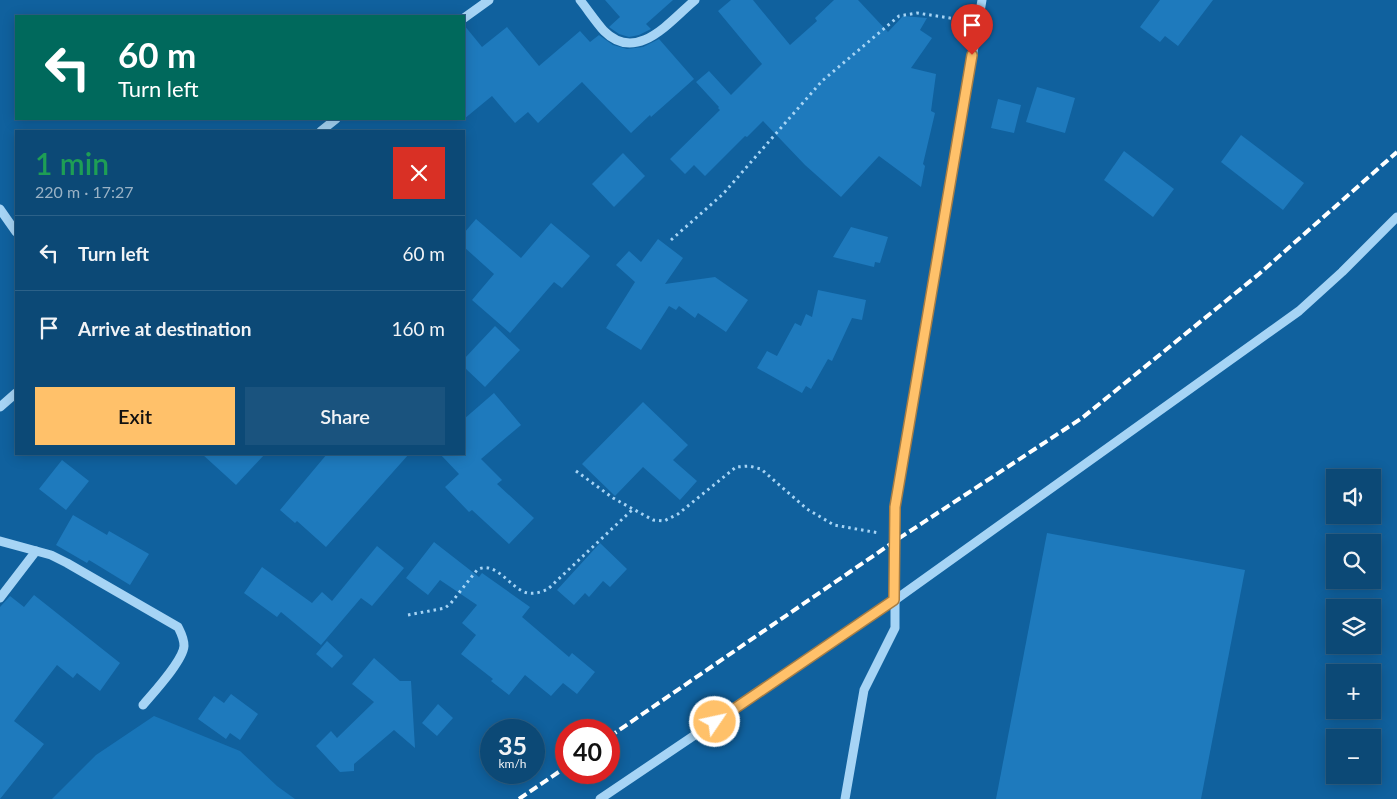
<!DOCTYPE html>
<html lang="en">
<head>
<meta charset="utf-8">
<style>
	body { margin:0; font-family:Lato,sans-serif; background:#1a537e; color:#f1f3f6; height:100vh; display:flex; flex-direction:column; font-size:19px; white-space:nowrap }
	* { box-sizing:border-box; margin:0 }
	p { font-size:16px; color:#9ab2c5 }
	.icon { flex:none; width:28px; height:28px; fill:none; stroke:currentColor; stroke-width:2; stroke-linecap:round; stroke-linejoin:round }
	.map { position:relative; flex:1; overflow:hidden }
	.drawer { position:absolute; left:15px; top:130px; width:450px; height:325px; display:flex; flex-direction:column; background:#0c4976; border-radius:0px; box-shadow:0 2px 12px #0003,0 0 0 1px #2c6188 }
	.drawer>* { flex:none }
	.guide { position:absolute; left:15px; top:15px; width:450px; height:105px; border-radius:0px; box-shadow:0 2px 12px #0003,0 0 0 1px #2c6188; background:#00695c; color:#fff; overflow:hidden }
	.fabs { position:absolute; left:1326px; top:469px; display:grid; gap:10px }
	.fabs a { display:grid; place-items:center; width:55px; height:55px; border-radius:0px; background:#0c4976; box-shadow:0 2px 12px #0003,0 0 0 1px #2c6188; font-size:25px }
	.speed { position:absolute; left:480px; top:719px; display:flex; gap:10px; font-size:25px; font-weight:700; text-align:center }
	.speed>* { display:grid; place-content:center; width:65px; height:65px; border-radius:50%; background:#0c4976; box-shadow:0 2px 12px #0003,0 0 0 1px #2c6188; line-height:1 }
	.speed small { font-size:12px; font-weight:400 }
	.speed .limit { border:8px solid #d22; background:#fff; color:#111 }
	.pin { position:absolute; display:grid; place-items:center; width:42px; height:42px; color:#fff; margin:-51px -21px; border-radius:50% 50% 50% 0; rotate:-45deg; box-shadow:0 0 5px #0007 }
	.pin .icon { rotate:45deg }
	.me { position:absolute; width:55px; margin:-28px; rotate:56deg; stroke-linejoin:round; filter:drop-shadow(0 0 4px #0008) }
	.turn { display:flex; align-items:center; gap:18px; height:105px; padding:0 20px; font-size:22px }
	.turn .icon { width:65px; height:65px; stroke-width:2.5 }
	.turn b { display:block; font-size:35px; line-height:42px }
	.round { display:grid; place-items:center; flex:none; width:52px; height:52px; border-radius:0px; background:#1a537e }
	.headline { display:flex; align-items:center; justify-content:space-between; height:85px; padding:0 20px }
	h1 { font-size:30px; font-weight:600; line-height:38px; color:#1e9e55 }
	.primary-button { display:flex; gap:10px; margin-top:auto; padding:10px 20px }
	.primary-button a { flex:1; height:58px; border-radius:0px; background:#ffc16a; color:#111; font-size:20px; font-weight:600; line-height:58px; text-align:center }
	.primary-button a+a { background:#1a537e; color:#f1f3f6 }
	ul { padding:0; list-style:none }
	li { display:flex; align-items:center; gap:15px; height:75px; padding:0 20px; border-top:1px solid #2c6188 }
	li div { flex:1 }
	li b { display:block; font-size:19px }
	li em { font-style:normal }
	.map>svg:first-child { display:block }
	.green { fill:#1875b8 }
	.building { fill:#1e7abd }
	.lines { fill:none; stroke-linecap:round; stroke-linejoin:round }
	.path { stroke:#a6d4f5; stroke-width:3; stroke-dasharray:2.5 4; stroke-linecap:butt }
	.minor { stroke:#a6d4f5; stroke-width:9 }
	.rail { stroke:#fff; stroke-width:4; stroke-dasharray:9 4; stroke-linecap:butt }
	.route-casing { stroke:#a67d45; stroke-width:12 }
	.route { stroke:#ffc16a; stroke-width:9 }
</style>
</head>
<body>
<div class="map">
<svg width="1397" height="799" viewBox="0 0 1397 799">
	<rect width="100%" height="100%" fill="#10619e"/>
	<path class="green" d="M154,716L240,751L277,786L295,799H52L96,755Z"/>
	<g class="building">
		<path d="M605,0H673L646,24L651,29L639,35L629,37L619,34L609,27L620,17Z"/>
		<path d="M731,0H753L790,45L817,21L815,18L834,0H858L888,32L903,16L927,18L920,30L932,38L911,68L936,74L931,111L935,113L923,164L925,166L921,187L879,156L841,197L805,165L763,121L747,137L745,136L705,176L694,165L685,174L670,159L720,110L718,108L719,107L696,82L709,71L731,95L762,64L718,11Z"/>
		<path d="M1160,0H1213L1178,46L1165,36L1160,42L1140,27Z"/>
		<path d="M464,25L482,47L507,27L539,66L580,31L590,42L599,35L613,45L627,49L643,47L659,39L694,79L651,117L650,115L631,133L582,82L538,123L528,112L515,123L492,96L464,119Z"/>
		<path d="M1037,87L1075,98L1065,133L1026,122Z"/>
		<path d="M998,99L1021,105L1014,133L991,128Z"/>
		<path d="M1241,135L1304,183L1283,210L1221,162Z"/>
		<path d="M1124,151L1174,189L1153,217L1104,180Z"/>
		<path d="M623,153L645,176L614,207L592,184Z"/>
		<path d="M476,219L521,258L551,223L590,256L562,288L554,282L510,333L472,300L494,274L464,247V233Z"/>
		<path d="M851,227L888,237L880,263L875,262L874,267L833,257Z"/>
		<path d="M658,239L683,258L665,284L715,277L748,300L726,332L698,313L695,318L679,306L676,310L669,306L641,350L606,328L635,282L616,265L629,251L641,262Z"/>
		<path d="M818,290L866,300L862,320L852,318L832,361L828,359L811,389L806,386L802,393L757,368L767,351L777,356L795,323L801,326L806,314L812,317Z"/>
		<path d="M495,326L520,350L485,387L464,367V359Z"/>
		<path d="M494,393L521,425L481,459L502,480L497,484L534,518L509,544L472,510L469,512L445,487L459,474L440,454H464V419Z"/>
		<path d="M643,402L688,445L673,460L697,481L680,500L643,467L615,496L582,464Z"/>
		<path d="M202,454H265L236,485Z"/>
		<path d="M327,454H409L326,547L297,521L295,523L280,510Z"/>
		<path d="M62,460L89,481L66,510L39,489Z"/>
		<path d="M73,515L107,535L109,531L149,554L130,585L89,560L87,563L56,545Z"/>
		<path d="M1047,533L1245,570L1201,799H996Z"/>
		<path d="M434,542L479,577L482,573L530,607L522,617L569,657L572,653L595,672L577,694L563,683L551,696L525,675L509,695L491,681L493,679L461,654L476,635L462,623L477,605L440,580L428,595L406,578Z"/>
		<path d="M600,543L627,569L610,587L603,581L589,597L585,593L574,605L557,590Z"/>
		<path d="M377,546L404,568L372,606L361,598L321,645L281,612L277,617L244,593L262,567L312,603L322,592L332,601Z"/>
		<path d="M34,595L120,663L100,691L77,673L73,678L57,665L14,721L44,744L0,799V607L10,596L24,607Z"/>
		<path d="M327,641L343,656L332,668L316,654Z"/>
		<path d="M374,658L400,681H411L415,748L394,730L354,764V771L340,772L316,746L331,731L337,738L374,702L352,684Z"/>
		<path d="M231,694L258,714L240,740L230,733L226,739L198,719L214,696L224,703Z"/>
		<path d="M438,704L453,718L437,736L422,723Z"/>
	</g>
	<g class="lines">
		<g class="path">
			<path d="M671,240L723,194L822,81L899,16L917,13L963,20"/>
			<path d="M576,471L613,498L653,520L664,521L678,514L736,467L749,466L761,469L807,509L834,525L879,533"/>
			<path d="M408,615L445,608L451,603L477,570C496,559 511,590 528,593C535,594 542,592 548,589L633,509"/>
		</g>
		<g class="minor">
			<path d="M580,0C588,10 595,21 604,31C637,64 670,21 695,0"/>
			<path d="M464,18L489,0"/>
			<path d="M321,131L336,119"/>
			<path d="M0,209L16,232"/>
			<path d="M0,407L16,393"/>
			<path d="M0,541L51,555L67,563L178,627C181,633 184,638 184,646C183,661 153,693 143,705"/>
			<path d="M0,598L36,551"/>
			<path d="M600,799L895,600L1299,311L1342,272L1397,217"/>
			<path d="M845,799L864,690L895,628V507L982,0"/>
		</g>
		<g class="rail">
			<path d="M609,737L895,541L1082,418L1259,274L1397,152"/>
			<path d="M519,799L566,767"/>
		</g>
	</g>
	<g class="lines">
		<defs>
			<path id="route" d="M715,722L894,600L895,507L972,55"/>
		</defs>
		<use href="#route" class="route-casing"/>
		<use href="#route" class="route"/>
	</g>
</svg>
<div class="fabs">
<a><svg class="icon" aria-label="sound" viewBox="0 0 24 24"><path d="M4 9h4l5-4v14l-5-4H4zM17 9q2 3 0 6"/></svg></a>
<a><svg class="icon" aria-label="search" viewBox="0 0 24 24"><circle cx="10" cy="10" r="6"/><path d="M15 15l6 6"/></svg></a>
<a><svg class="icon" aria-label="layers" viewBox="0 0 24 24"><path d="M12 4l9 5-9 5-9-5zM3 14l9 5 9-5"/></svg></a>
<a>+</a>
<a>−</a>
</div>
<div class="speed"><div>35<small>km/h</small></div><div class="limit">40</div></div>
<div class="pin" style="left:972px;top:55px;background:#d93025"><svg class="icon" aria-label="arrive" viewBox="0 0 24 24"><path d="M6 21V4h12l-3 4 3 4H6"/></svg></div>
<svg class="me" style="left:715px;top:722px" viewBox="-20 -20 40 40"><circle r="17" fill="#ffc16a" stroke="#fff" stroke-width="3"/><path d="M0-11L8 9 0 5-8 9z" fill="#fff"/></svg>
<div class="guide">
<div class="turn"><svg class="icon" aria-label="left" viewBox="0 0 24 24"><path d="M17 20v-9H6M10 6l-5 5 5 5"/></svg><div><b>60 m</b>Turn left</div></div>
</div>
<section class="drawer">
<div class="headline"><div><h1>1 min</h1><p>220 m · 17:27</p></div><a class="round" style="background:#d93025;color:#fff"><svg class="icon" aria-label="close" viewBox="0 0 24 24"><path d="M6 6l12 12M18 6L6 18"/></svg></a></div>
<ul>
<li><svg class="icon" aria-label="left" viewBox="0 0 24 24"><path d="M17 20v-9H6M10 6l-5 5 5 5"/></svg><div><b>Turn left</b></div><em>60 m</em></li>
<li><svg class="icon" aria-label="arrive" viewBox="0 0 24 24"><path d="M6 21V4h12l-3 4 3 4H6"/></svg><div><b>Arrive at destination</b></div><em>160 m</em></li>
</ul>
<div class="primary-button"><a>Exit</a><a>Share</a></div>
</section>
</div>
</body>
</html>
